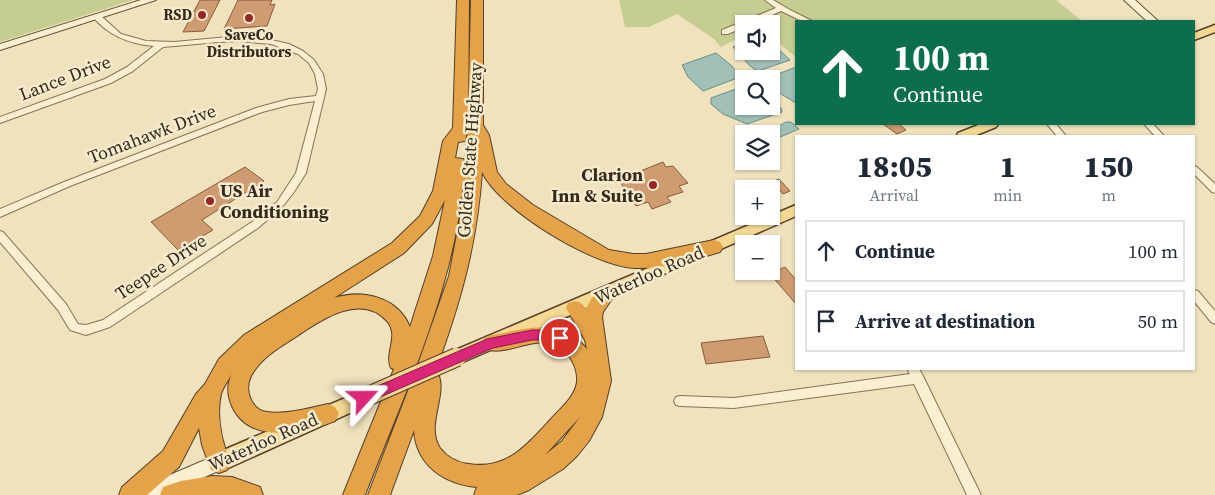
<!DOCTYPE html>
<html lang="en">
<head>
<meta charset="utf-8">
<style>
	body { margin:0; font-family:"Source Serif 4",serif; background:#f2f2f3; color:#1f2937; height:100vh; display:flex; flex-direction:column; font-size:19px; white-space:nowrap }
	* { box-sizing:border-box; margin:0 }
	p { font-size:16px; color:#747a83 }
	.icon { flex:none; width:28px; height:28px; fill:none; stroke:currentColor; stroke-width:2; stroke-linecap:round; stroke-linejoin:round }
	.map { position:relative; flex:1; overflow:hidden }
	.side { position:absolute; left:795px; top:135px; width:400px; height:235px; display:flex; flex-direction:column; background:#fff; border-radius:0px; box-shadow:0 1px 4px #0004 }
	.side>* { flex:none }
	.guide { position:absolute; left:795px; top:20px; width:400px; height:105px; border-radius:0px; box-shadow:0 1px 4px #0004; background:#0b6e4f; color:#fff; overflow:hidden }
	.fabs { position:absolute; left:735px; top:15px; display:grid; gap:10px }
	.fabs a { display:grid; place-items:center; width:45px; height:45px; border-radius:0px; background:#fff; box-shadow:0 1px 4px #0004; font-size:25px }
	.pin { position:absolute; display:grid; place-items:center; width:42px; height:42px; color:#fff; margin:-21px; border:2px solid #fff; border-radius:50%; box-shadow:0 1px 5px #0007 }
	.me { position:absolute; width:55px; margin:-28px; rotate:66deg; stroke-linejoin:round; filter:drop-shadow(0 0 4px #0008) }
	.turn { display:flex; align-items:center; gap:18px; height:105px; padding:0 15px; font-size:22px }
	.turn .icon { width:65px; height:65px; stroke-width:2.5 }
	.turn b { display:block; font-size:35px; line-height:42px }
	.eta { display:flex; justify-content:space-evenly; align-items:center; height:85px; text-align:center }
	.eta b { font-size:30px; font-weight:800; line-height:35px }
	ul { padding:0; list-style:none }
	li { display:flex; align-items:center; gap:15px; height:62px; margin:0 10px 8px; padding:0 5px; border:2px solid #e0e1e3; border-radius:0px }
	li div { flex:1 }
	li b { display:block; font-size:19px }
	li em { font-style:normal }
	.map>svg:first-child { display:block }
	.green { fill:#c5cd91 }
	.water { fill:#a1c0b8; stroke:#688e86 }
	.building { fill:#cf9b71; stroke:#885b3b }
	.lines { fill:none; stroke-linecap:round; stroke-linejoin:round }
	.street-casing { stroke:#887156; stroke-width:2 }
	.secondary-casing { stroke:#695239; stroke-width:2 }
	.primary-casing { stroke:#553f2a; stroke-width:3 }
	.highway-casing { stroke:#553f2a; stroke-width:2 }
	.street { fill:#faefd0; fill-rule:evenodd }
	.secondary { fill:#faefd0; fill-rule:evenodd }
	.primary { fill:#f5d992; fill-rule:evenodd }
	.highway { fill:#e4a349; fill-rule:evenodd }
	.primary-bridge-casing { stroke:#553f2a; stroke-width:20; stroke-linecap:butt }
	.primary-bridge { stroke:#f5d992; stroke-width:18 }
	.route { fill:#db2777; stroke:#8e194d }
	.poi-dot { fill:#992623; stroke:#f6ebcd; stroke-width:2 }
	.labels { text-anchor:middle; stroke-width:5; stroke-linejoin:round; paint-order:stroke }
	.far-poi-label { font-size:15px; font-weight:bold; fill:#36291b; stroke:#f6ebcd; text-anchor:end }
	.street-label { font-size:18px; fill:#36291b; stroke:#f6ebcd }
	.poi-label { font-size:18px; font-weight:bold; fill:#36291b; stroke:#f6ebcd; text-anchor:end }
</style>
</head>
<body>
<div class="map">
<svg width="1215" height="495" viewBox="0 0 1215 495">
	<rect width="100%" height="100%" fill="#efe2bd"/>
	<g class="green">
		<path d="M0,0H133L0,42Z"/>
		<path d="M619,0H1056L1082,21H796V57L771,37V24H744V35L721,47L714,39L677,14L649,27H625Z"/>
	</g>
	<g class="water">
		<path d="M771,42L790,60L758,71L750,66L733,47L744,43V51H771Z"/>
		<path d="M716,53L732,66L740,77L703,91L688,77L682,65Z"/>
		<path d="M796,67V103L771,88V79H765Z"/>
		<path d="M744,86V106H771V101L781,108L782,112L747,124L723,114L711,104V98Z"/>
		<path d="M786,122H791L799,129L771,141V134H764Z"/>
	</g>
	<g class="building">
		<path d="M200,0H220L204,31L183,32Z"/>
		<path d="M238,0H272L270,5L275,4L267,26L224,29Z"/>
		<path d="M883,124H899L906,130L897,134Z"/>
		<path d="M663,162L666,167L673,166L688,183L679,186L683,192L667,197L671,202L652,209L648,202L636,206L620,182L624,181L627,174L638,172Z"/>
		<path d="M245,167L264,181L202,220L213,230L178,250L151,222Z"/>
		<path d="M779,179L790,191L783,194L772,182Z"/>
		<path d="M785,267L796,280V304L770,274Z"/>
		<path d="M763,336L770,357L706,364L701,343Z"/>
	</g>
	<g class="lines">
		<defs>
			<g id="street">
				<path d="M765,0H773L790,10L812,21H802L781,11L752,24H744V27L728,34H722V30L776,8Z"/>
				<path d="M94,15H100L121,34L146,41L174,42L239,36L271,40L289,44L303,51L314,60L323,74L326,89L306,173L294,192L283,206L258,228L110,327L86,335L70,330L58,310L0,242V231L3,232L66,304L78,324L86,325L103,320L252,222L277,202L296,173L315,101L289,105L262,112L70,186L0,217V209L64,182L256,108L289,99L316,96L318,89L315,74L309,63L298,54L271,44L239,41L219,42L163,47L133,71L111,83L0,123V117L105,79L127,67L154,46C130,44 109,36 93,17Z"/>
				<path d="M1047,124H1056L1066,136H1057Z"/>
				<path d="M1144,124H1153L1164,136H1155Z"/>
				<path d="M1194,166L1197,167L1215,184V193L1212,192L1194,174Z"/>
				<path d="M1194,290L1198,291L1215,311V324L1211,322L1194,301Z"/>
				<path d="M907,369H919L922,374L981,495H967L914,384L734,408L680,406L676,405L674,401L676,397L680,396L734,398L910,374Z"/>
			</g>
			<g id="secondary">
				<path d="M141,0H156L0,50V44Z"/>
				<path d="M1124,0H1135L1158,21H1147Z"/>
				<path d="M219,454L225,456L228,462L225,468L164,495H134L137,489Z"/>
			</g>
			<g id="primary">
				<path d="M1215,25V32L1194,40V33Z"/>
				<path d="M981,124H998L996,127L974,136H957L958,133Z"/>
				<path d="M796,205V216L463,362L457,364L451,362L448,357L451,352Z"/>
				<path d="M364,390L370,392L373,398L370,404L226,469L219,471L212,469L210,462L212,455Z"/>
			</g>
			<g id="highway">
				<path d="M457,0H469L468,127L471,0H483V125L489,135L497,172L506,184L533,205L609,250L633,254H646L714,240L720,242L723,247L720,252C693,260 662,269 634,268C593,266 499,209 482,172C477,245 460,304 435,372L438,374C448,394 425,426 440,448C447,457 458,463 469,464C507,470 527,445 551,419C560,409 575,397 577,382C578,368 571,355 559,347C535,333 509,357 485,349L482,343L485,337C493,334 500,334 508,332C538,325 565,323 587,349L585,340L566,308L568,303C577,300 581,301 586,309C592,297 599,283 614,288L616,293L603,312L602,317L611,381L602,417L589,441L577,456L563,469L529,490L517,495H474L477,487C444,484 416,465 414,430L390,495H368L416,370L449,276L462,208L468,127L465,141L458,142L455,158L463,159C468,167 463,183 462,193C450,298 403,397 365,495H343L394,369L391,368C384,353 400,336 387,321C360,291 318,322 294,338C278,348 260,359 251,376C244,390 251,410 267,412C287,415 309,408 328,404L335,407L339,414L335,421C304,433 249,445 232,406C227,395 227,384 232,373C229,380 223,387 221,394C216,416 222,442 230,462L227,470L219,473L211,470L202,445L199,428L179,467L147,495H119L122,487L163,451L196,394L205,384L219,359L244,335L392,243L420,216L433,191L443,141L453,128ZM445,200L433,256L410,327C398,297 363,289 334,298L404,253L432,224ZM580,417L562,441L545,455Z"/>
				<path d="M212,476L232,477L260,487L263,495H160L163,487L181,481Z"/>
			</g>
		</defs>
		<use href="#street" class="street-casing"/>
		<use href="#secondary" class="secondary-casing"/>
		<use href="#primary" class="primary-casing"/>
		<use href="#highway" class="highway-casing"/>
		<use href="#street" class="street"/>
		<use href="#secondary" class="secondary"/>
		<use href="#primary" class="primary"/>
		<use href="#highway" class="highway"/>
		<defs>
			<path id="primary-bridge" d="M364,398L457,357"/>
		</defs>
		<use href="#primary-bridge" class="primary-bridge-casing"/>
		<use href="#primary-bridge" class="primary-bridge"/>
	</g>
	<path class="route" d="M532,330C543,330 553,330 564,334L566,338L564,342L560,344L547,340H532L493,348L364,404L359,402L358,398L359,394L487,339Z"/>
	<g class="poi-dot">
		<circle cx="202" cy="15" r="5"/>
		<circle cx="249" cy="18" r="5"/>
		<circle cx="653" cy="185" r="5"/>
		<circle cx="210" cy="201" r="5"/>
	</g>
	<g class="labels">
		<g class="far-poi-label">
			<text x="192" y="20">RSD</text>
			<text x="249" y="40" text-anchor="middle">SaveCo<tspan x="249" dy="17">Distributors</tspan></text>
		</g>
		<g class="street-label">
			<text transform="translate(65 78) rotate(-21)" y="6">Lance Drive</text>
			<text transform="translate(152 134) rotate(-21)" y="6">Tomahawk Drive</text>
			<text transform="translate(470 150) rotate(-86)" y="6">Golden State Highway</text>
			<text transform="translate(161 267) rotate(-33)" y="6">Teepee Drive</text>
			<text transform="translate(649 275) rotate(-24)" y="6">Waterloo Road</text>
			<text transform="translate(263 442) rotate(-24)" y="6">Waterloo Road</text>
		</g>
		<g class="poi-label">
			<text x="643" y="181">Clarion<tspan x="643" dy="21">Inn &amp; Suite</tspan></text>
			<text x="220" y="197" text-anchor="start">US Air<tspan x="220" dy="21">Conditioning</tspan></text>
		</g>
	</g>
</svg>
<div class="fabs">
<a><svg class="icon" aria-label="sound" viewBox="0 0 24 24"><path d="M4 9h4l5-4v14l-5-4H4zM17 9q2 3 0 6"/></svg></a>
<a><svg class="icon" aria-label="search" viewBox="0 0 24 24"><circle cx="10" cy="10" r="6"/><path d="M15 15l6 6"/></svg></a>
<a><svg class="icon" aria-label="layers" viewBox="0 0 24 24"><path d="M12 4l9 5-9 5-9-5zM3 14l9 5 9-5"/></svg></a>
<a>+</a>
<a>−</a>
</div>
<div class="pin" style="left:560px;top:338px;background:#d93025"><svg class="icon" aria-label="arrive" viewBox="0 0 24 24"><path d="M6 21V4h12l-3 4 3 4H6"/></svg></div>
<svg class="me" style="left:364px;top:398px" viewBox="-20 -20 40 40"><path d="M0-17L14 15 0 8-14 15z" fill="#db2777" stroke="#fff" stroke-width="4"/></svg>
<div class="guide">
<div class="turn"><svg class="icon" aria-label="ahead" viewBox="0 0 24 24"><path d="M12 20V5M6 11l6-6 6 6"/></svg><div><b>100 m</b>Continue</div></div>
</div>
<section class="side">
<div class="eta">
<div><b>18:05</b><p>Arrival</p></div>
<div><b>1</b><p>min</p></div>
<div><b>150</b><p>m</p></div>
</div>
<ul>
<li><svg class="icon" aria-label="ahead" viewBox="0 0 24 24"><path d="M12 20V5M6 11l6-6 6 6"/></svg><div><b>Continue</b></div><em>100 m</em></li>
<li><svg class="icon" aria-label="arrive" viewBox="0 0 24 24"><path d="M6 21V4h12l-3 4 3 4H6"/></svg><div><b>Arrive at destination</b></div><em>50 m</em></li>
</ul>
</section>
</div>
</body>
</html>
